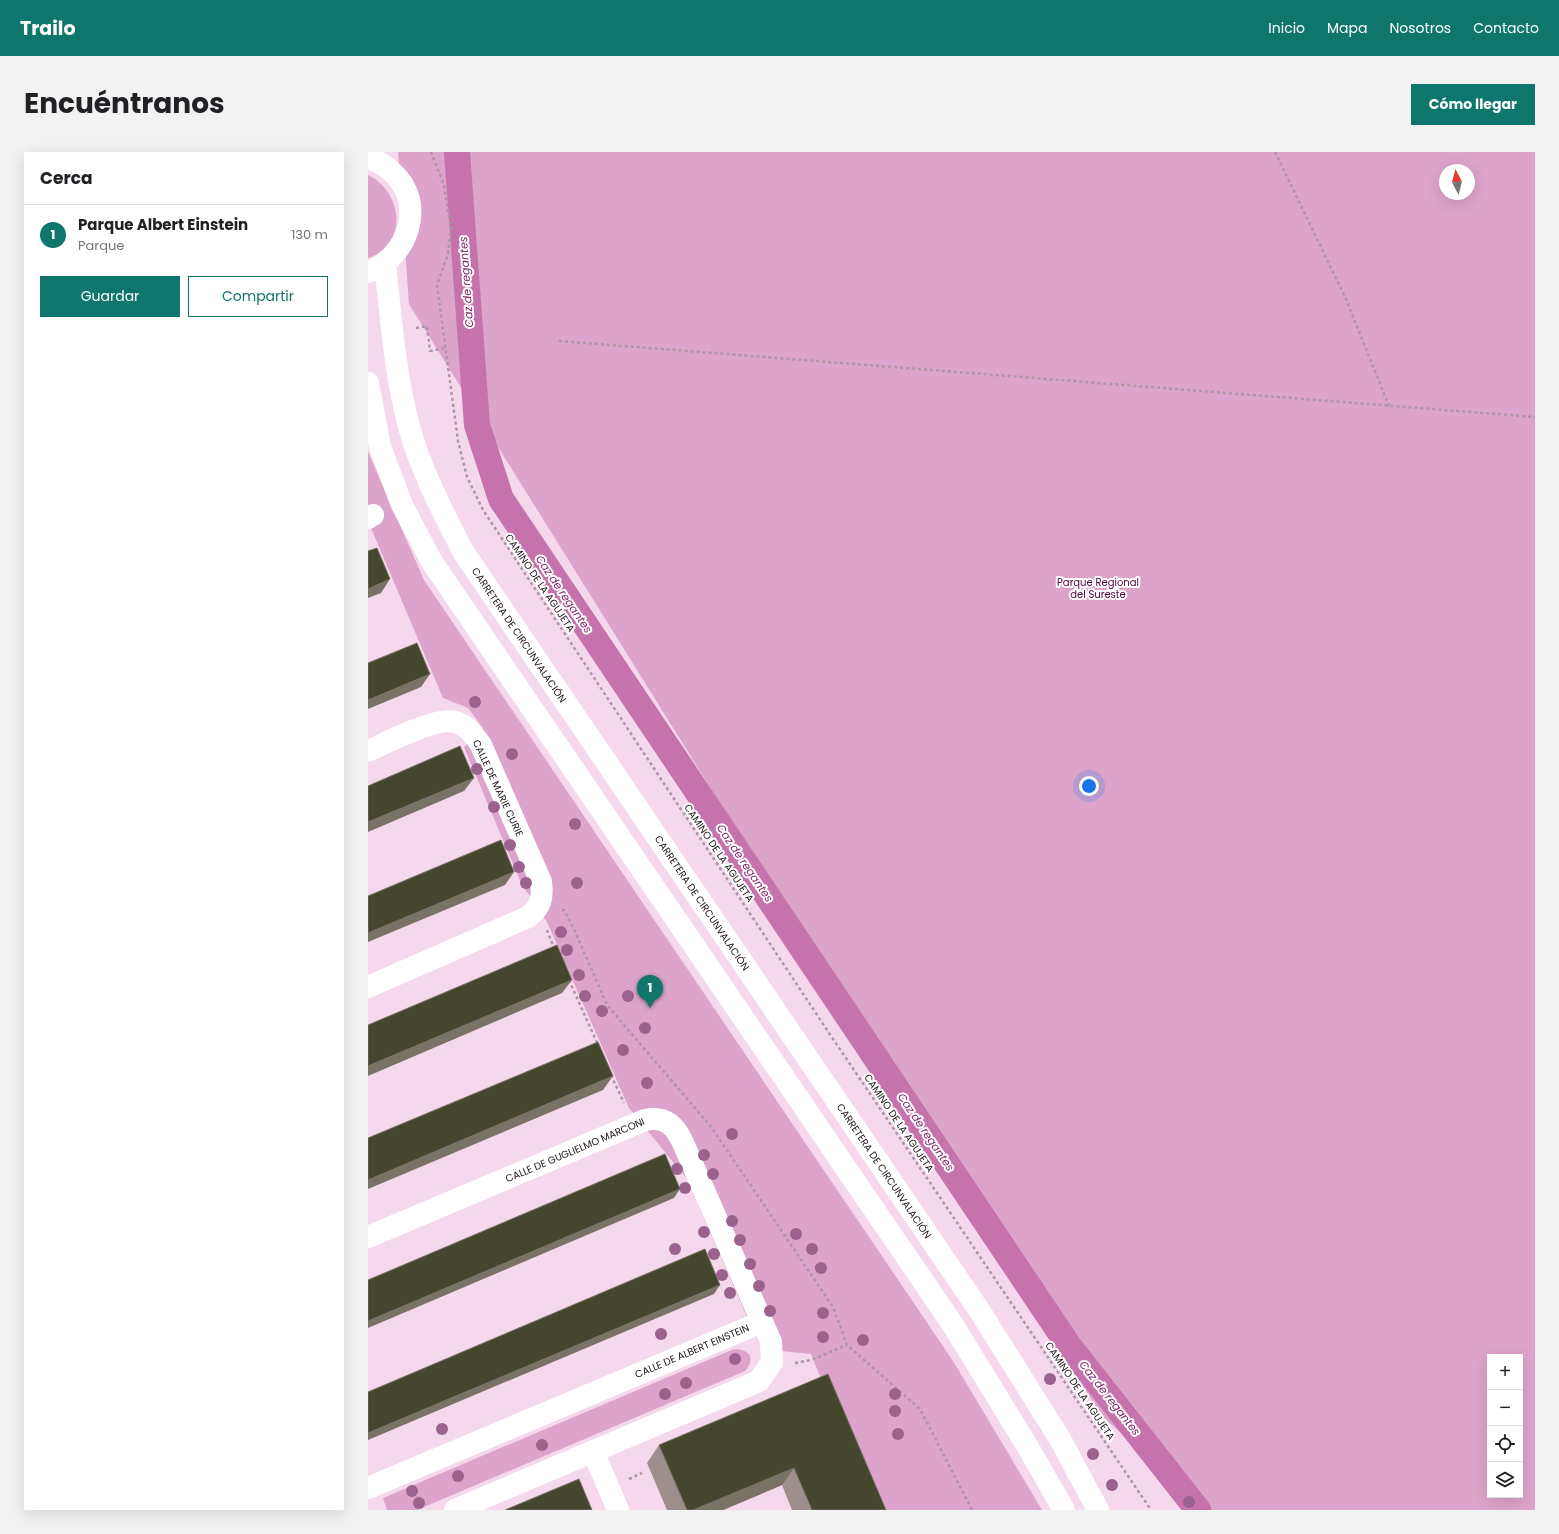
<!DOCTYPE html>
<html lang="es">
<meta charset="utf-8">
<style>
body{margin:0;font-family:Poppins,sans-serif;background:#f2f2f2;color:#202124}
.controls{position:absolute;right:12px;bottom:12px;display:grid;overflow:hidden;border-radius:0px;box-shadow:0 4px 16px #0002}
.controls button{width:36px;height:36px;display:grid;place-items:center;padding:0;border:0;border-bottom:1px solid #e0e0e0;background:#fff;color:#202124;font:20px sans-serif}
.compass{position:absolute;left:1071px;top:12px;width:36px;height:36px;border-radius:50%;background:#fff;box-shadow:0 4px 16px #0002;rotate:353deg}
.you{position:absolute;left:721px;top:634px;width:14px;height:14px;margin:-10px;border:3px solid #fff;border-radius:50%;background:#1a73e8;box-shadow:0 0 0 6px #1a73e833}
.badge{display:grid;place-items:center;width:26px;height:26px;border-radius:50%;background:#0f766e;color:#fff;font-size:13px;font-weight:700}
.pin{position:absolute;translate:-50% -33px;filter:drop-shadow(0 1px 2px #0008)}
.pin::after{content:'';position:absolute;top:21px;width:14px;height:12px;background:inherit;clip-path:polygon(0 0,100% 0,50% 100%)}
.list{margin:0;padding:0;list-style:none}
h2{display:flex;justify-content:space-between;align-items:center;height:52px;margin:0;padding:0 16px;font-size:17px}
h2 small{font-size:13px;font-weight:400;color:#757577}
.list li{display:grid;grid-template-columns:26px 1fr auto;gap:12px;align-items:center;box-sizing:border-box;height:60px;padding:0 16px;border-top:1px solid #e0e0e0}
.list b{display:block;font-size:15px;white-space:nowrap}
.list p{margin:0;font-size:13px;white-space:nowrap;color:#757577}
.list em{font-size:13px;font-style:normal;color:#757577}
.actions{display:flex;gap:8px;padding:12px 16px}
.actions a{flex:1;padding:9px 0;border:1px solid #0f766e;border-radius:0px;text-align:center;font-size:14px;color:#0f766e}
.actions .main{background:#0f766e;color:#fff}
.icon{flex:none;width:22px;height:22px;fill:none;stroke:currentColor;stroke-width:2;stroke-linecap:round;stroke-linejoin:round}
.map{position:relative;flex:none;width:1167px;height:1358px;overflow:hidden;border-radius:0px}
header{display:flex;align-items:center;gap:24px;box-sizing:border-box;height:56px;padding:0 20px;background:#0f766e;color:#fff}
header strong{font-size:19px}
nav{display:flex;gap:22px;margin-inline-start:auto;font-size:14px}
.intro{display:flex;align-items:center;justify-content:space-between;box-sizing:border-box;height:96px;padding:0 24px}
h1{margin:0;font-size:28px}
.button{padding:10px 18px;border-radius:0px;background:#0f766e;color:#fff;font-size:14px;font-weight:700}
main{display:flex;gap:24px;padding:0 24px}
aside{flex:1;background:#fff;border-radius:0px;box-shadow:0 4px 16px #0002}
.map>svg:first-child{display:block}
.green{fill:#dca4ca;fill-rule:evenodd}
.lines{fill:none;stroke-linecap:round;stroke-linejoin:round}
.canal{stroke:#c572ad;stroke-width:26}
.path{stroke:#ac95a4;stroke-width:2.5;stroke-dasharray:3 3;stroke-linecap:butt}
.minor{stroke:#fff;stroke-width:22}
.major{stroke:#fff;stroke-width:22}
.tree{fill:#9a628d}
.wall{fill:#9c8f8c}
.shaded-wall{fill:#797266}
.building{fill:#44462d;stroke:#797266}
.labels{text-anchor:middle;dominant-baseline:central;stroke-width:4;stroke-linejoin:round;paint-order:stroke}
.park-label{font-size:10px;fill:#4f0140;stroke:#fff}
.street-label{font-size:10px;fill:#1b1118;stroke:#fff}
.water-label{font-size:11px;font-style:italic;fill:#84226e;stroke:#fff}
</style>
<header>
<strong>Trailo</strong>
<nav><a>Inicio</a><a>Mapa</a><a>Nosotros</a><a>Contacto</a></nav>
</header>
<div class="intro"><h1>Encuéntranos</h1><a class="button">Cómo llegar</a></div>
<main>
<aside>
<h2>Cerca<small></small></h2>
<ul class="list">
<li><span class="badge">1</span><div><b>Parque Albert Einstein</b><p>Parque</p></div><em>130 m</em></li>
</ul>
<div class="actions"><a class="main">Guardar</a><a>Compartir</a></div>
</aside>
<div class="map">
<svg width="1167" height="1358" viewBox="0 0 1167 1358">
<rect width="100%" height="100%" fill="#f5d8eb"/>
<path class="green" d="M30 0H1167V1358H838L733 1263 41 152ZM1077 18H1101V42H1077ZM1122 1205H1152V1343H1122Z
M0 23C36 41 40 93 0 106Z
M0 300 56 428 585 1209 674 1358H506L443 1202 394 1197 380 1167 319 1027 261 956 179 770 153 731 96 595 115 576 100 556 75 546 0 369Z
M366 1197C382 1197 388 1207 377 1219L49 1358H19L15 1346Z"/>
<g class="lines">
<path class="canal" d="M89 0 109 273 133 347 701 1194 830 1358"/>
<path class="path" d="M63 0 76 33 83 76 80 102 69 133 90 289 99 325 115 358 461 881 783 1358
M907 0 978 147 1021 254
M48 176 59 174 62 199 77 196
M191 189 1167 265
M194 758H196L205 775 239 853 344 976 465 1155 479 1193 552 1257 604 1358
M179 778 186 796
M201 828 230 893
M243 923 256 951
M427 1211 443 1208 479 1193
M261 1327 274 1321"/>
<path class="minor" d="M0 366 5 363
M0 599C20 590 69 564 88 570 100 574 106 583 113 593L173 730C175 746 173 755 160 765L0 835
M0 1085 277 968C297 964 307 973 315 991L403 1190 404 1210 391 1229 87 1358
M225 1299 250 1358
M0 1336 394 1170"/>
<path class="major" d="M0 6C9 9 17 13 24 20 59 50 40 106 0 120
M17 112C23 166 27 222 41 275 53 319 75 360 96 401L611 1158 692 1287 730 1358
M0 231 12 295 34 353 64 410 585 1173 661 1297 696 1358"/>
</g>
<g class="tree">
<circle cx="107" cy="550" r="6"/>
<circle cx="144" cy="602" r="6"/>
<circle cx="109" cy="617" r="6"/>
<circle cx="126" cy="655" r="6"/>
<circle cx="207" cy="672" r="6"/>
<circle cx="142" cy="693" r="6"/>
<circle cx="151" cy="715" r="6"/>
<circle cx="158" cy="731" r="6"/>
<circle cx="209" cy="731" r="6"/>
<circle cx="193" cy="780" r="6"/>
<circle cx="199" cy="798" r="6"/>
<circle cx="211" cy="823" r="6"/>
<circle cx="217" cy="844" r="6"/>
<circle cx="260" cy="844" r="6"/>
<circle cx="234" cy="859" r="6"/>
<circle cx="277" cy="876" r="6"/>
<circle cx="255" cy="898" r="6"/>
<circle cx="279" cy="931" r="6"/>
<circle cx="364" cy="982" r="6"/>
<circle cx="336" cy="1003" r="6"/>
<circle cx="309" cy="1017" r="6"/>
<circle cx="345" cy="1022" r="6"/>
<circle cx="317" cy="1036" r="6"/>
<circle cx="364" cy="1069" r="6"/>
<circle cx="336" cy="1080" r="6"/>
<circle cx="428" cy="1082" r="6"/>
<circle cx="372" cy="1088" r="6"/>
<circle cx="307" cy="1097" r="6"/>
<circle cx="444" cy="1097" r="6"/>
<circle cx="346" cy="1102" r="6"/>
<circle cx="382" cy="1112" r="6"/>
<circle cx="453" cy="1116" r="6"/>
<circle cx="354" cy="1123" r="6"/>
<circle cx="391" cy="1134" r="6"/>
<circle cx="362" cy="1141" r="6"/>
<circle cx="402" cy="1159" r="6"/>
<circle cx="455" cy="1161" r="6"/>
<circle cx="293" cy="1182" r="6"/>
<circle cx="455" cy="1185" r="6"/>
<circle cx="495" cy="1188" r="6"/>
<circle cx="367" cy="1207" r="6"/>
<circle cx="682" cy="1227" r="6"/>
<circle cx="318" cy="1231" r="6"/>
<circle cx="297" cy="1242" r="6"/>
<circle cx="527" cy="1242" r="6"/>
<circle cx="527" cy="1259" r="6"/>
<circle cx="74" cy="1277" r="6"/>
<circle cx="530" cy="1282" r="6"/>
<circle cx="174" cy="1293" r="6"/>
<circle cx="725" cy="1302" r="6"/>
<circle cx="90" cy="1324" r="6"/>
<circle cx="744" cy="1333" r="6"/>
<circle cx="44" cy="1339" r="6"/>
<circle cx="821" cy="1350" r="6"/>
<circle cx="51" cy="1351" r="6"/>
</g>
<path class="wall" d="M460 1222 518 1358H424L414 1333 355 1358H299L279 1311 291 1293Z"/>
<path class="shaded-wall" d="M22 427 13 441 0 446V437Z
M62 522 53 535 0 557V548Z
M106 626 96 639 0 680V670Z
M146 720 137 733 0 790V781Z
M204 828 194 841 0 924V914Z
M245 924 235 938 0 1037V1028Z
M312 1037 306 1046 0 1176V1169Z
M352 1133 346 1142 0 1288V1281Z
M426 1316 414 1333 355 1358H325Z"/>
<path class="building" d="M9 396 22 427 0 437V399Z
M49 491 62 522 0 548V511Z
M92 594 106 626 0 670V634Z
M133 688 146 720 0 781V744Z
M189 793 204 828 0 914V873Z
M230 890 245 924 0 1028V986Z
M297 1002 312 1037 0 1169V1128Z
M337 1097 352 1133 0 1281V1240Z
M460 1222 518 1358H444L426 1316 325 1358H319L291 1293Z
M211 1327 224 1358H137Z"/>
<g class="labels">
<g class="park-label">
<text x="730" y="430">Parque Regional<tspan x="730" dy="12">del Sureste</tspan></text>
</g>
<g class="street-label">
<text transform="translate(172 431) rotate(56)">CAMINO DE LA AGUJETA</text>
<text transform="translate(151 483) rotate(56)">CARRETERA DE CIRCUNVALACIÓN</text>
<text transform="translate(130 636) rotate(65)">CALLE DE MARIE CURIE</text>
<text transform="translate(351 701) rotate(56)">CAMINO DE LA AGUJETA</text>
<text transform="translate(334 751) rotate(56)">CARRETERA DE CIRCUNVALACIÓN</text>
<text transform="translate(531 971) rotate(56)">CAMINO DE LA AGUJETA</text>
<text transform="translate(207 998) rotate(-23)">CALLE DE GUGLIELMO MARCONI</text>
<text transform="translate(516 1019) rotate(56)">CARRETERA DE CIRCUNVALACIÓN</text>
<text transform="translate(324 1199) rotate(-23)">CALLE DE ALBERT EINSTEIN</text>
<text transform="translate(712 1239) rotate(56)">CAMINO DE LA AGUJETA</text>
</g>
<g class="water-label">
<text transform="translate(98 130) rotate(-94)">Caz de regantes</text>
<text transform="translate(196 442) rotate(56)">Caz de regantes</text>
<text transform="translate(377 711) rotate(56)">Caz de regantes</text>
<text transform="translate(558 980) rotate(56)">Caz de regantes</text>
<text transform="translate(742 1246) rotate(52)">Caz de regantes</text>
</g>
</g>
</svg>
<div class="controls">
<button>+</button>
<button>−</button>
<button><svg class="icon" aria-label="locate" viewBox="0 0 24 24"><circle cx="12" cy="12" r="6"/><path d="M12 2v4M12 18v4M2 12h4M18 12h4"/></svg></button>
<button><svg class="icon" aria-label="layers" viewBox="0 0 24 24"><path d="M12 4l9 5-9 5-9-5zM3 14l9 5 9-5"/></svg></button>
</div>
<svg class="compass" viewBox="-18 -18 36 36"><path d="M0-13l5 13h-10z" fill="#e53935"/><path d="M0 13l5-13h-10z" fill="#757577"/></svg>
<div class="you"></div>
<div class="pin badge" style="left:282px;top:856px">1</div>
</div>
</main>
